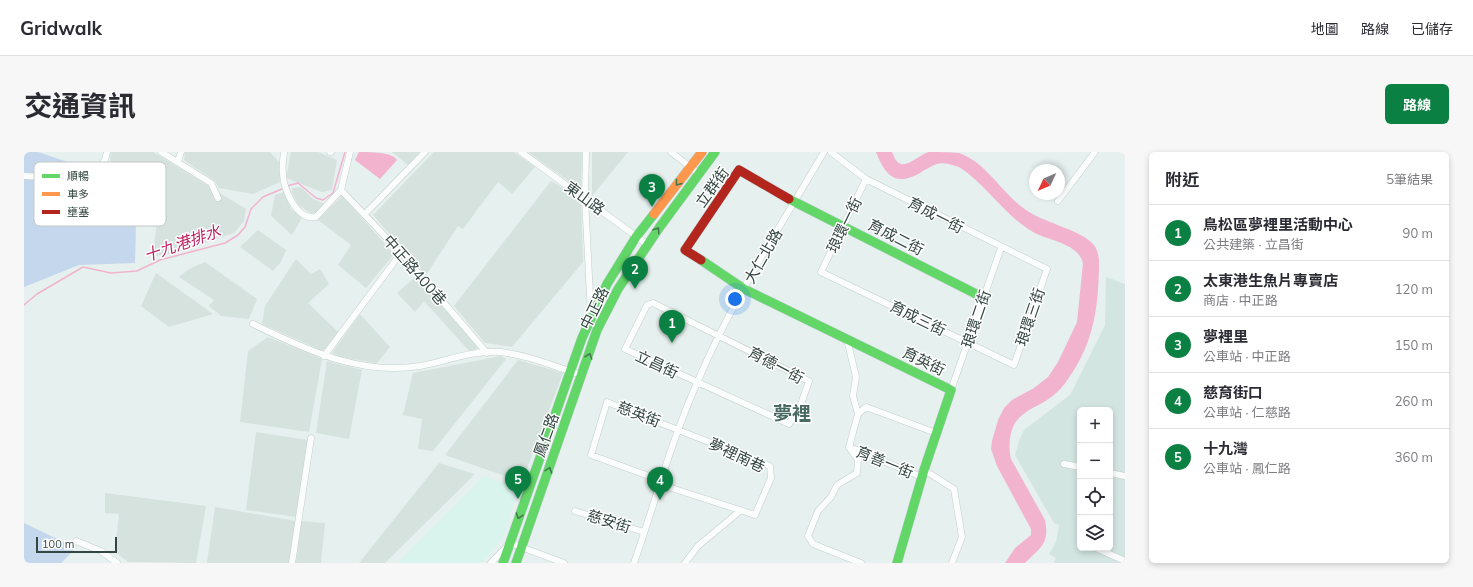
<!DOCTYPE html>
<html lang="zh-TW">
<meta charset="utf-8">
<style>
body{margin:0;font-family:Mulish,"Noto Sans TC",sans-serif;background:#f7f7f7;color:#2b2b33}
.controls{position:absolute;right:12px;bottom:12px;display:grid;overflow:hidden;border-radius:6px;box-shadow:0 2px 6px #0003}
.controls button{width:36px;height:36px;display:grid;place-items:center;padding:0;border:0;border-bottom:1px solid #e1e1e2;background:#fff;color:#2b2b33;font:20px sans-serif}
.compass{position:absolute;left:1005px;top:12px;width:36px;height:36px;border-radius:50%;background:#fff;box-shadow:0 2px 6px #0003;rotate:226deg}
.scale{position:absolute;left:12px;bottom:10px;width:81px;box-sizing:border-box;padding-left:4px;border:2px solid #334641;border-top:0;font-size:11px;line-height:14px;white-space:nowrap;color:#334641;-webkit-text-stroke:3px #fff;paint-order:stroke}
.you{position:absolute;left:711px;top:147px;width:14px;height:14px;margin:-10px;border:3px solid #fff;border-radius:50%;background:#1a73e8;box-shadow:0 0 0 6px #1a73e833}
.badge{display:grid;place-items:center;width:26px;height:26px;border-radius:50%;background:#0b8043;color:#fff;font-size:13px;font-weight:700}
.pin{position:absolute;translate:-50% -33px;filter:drop-shadow(0 1px 2px #0008)}
.pin::after{content:'';position:absolute;top:21px;width:14px;height:12px;background:inherit;clip-path:polygon(0 0,100% 0,50% 100%)}
.list{margin:0;padding:0;list-style:none}
h2{display:flex;justify-content:space-between;align-items:center;height:52px;margin:0;padding:0 16px;font-size:17px}
h2 small{font-size:13px;font-weight:400;color:#7c7c81}
.list li{display:grid;grid-template-columns:26px 1fr auto;gap:12px;align-items:center;box-sizing:border-box;height:56px;padding:0 16px;border-top:1px solid #e1e1e2}
.list b{display:block;font-size:15px;white-space:nowrap}
.list p{margin:0;font-size:13px;white-space:nowrap;color:#7c7c81}
.list em{font-size:13px;font-style:normal;color:#7c7c81}
.icon{flex:none;width:22px;height:22px;fill:none;stroke:currentColor;stroke-width:2;stroke-linecap:round;stroke-linejoin:round}
.map{position:relative;flex:none;width:1101px;height:411px;overflow:hidden;border-radius:6px}
header{display:flex;align-items:center;gap:24px;box-sizing:border-box;height:56px;padding:0 20px;background:#fff;border-bottom:1px solid #e1e1e2}
header strong{font-size:19px}
nav{display:flex;gap:22px;margin-inline-start:auto;font-size:14px}
.intro{display:flex;align-items:center;justify-content:space-between;box-sizing:border-box;height:96px;padding:0 24px}
h1{margin:0;font-size:28px}
.button{padding:10px 18px;border-radius:6px;background:#0b8043;color:#fff;font-size:14px;font-weight:700}
main{display:flex;gap:24px;padding:0 24px}
aside{flex:1;background:#fff;border-radius:6px;box-shadow:0 2px 6px #0003}
.map>svg:first-child{display:block}
.residential{fill:#d3e5e1;fill-rule:evenodd}
.commercial{fill:#d8f4ed}
.industrial{fill:#d6e2de}
.green{fill:#c4d7ed}
.water{fill:#f2b3cf}
.lines{fill:none;stroke-linecap:round;stroke-linejoin:round}
.stream{stroke:#f2b3cf;stroke-width:1.5}
.street-casing{stroke:#c4cecc;stroke-width:7}
.fast-casing{stroke:#bdcfcd;stroke-width:10}
.slow-casing{stroke:#bdcfcd;stroke-width:10}
.jam-casing{stroke:#bdcfcd;stroke-width:10}
.street{stroke:#fbfdfc;stroke-width:6}
.fast{stroke:#63d668;stroke-width:9}
.slow{stroke:#ff974d;stroke-width:9}
.jam{stroke:#b3261e;stroke-width:9}
.oneway{stroke:#44784f}
.labels{text-anchor:middle;dominant-baseline:central;stroke-width:3;stroke-linejoin:round;paint-order:stroke}
.street-label{font-size:15px;fill:#334641;stroke:#fff}
.water-label{font-size:16px;font-style:italic;fill:#bb2363;stroke:#fff}
.district-label{font-size:19px;font-weight:bold;fill:#496a62;stroke:#fff}
.key{fill:#fff;stroke:#c2c8c6;stroke-width:1}
.key-label{font-size:11px;fill:#334641}
</style>
<header>
<strong>Gridwalk</strong>
<nav><a>地圖</a><a>路線</a><a>已儲存</a></nav>
</header>
<div class="intro"><h1>交通資訊</h1><a class="button">路線</a></div>
<main>
<div class="map">
<svg width="1101" height="411" viewBox="0 0 1101 411">
<rect width="100%" height="100%" fill="#e6f0ee"/>
<path class="residential" d="M1082 125 1101 132V411H1030L1032 406 1025 402 1032 390 1035 373 1030 371 991 303 995 289 1000 278 1046 243 1081 173ZM1056 258H1086V396H1056Z"/>
<path class="commercial" d="M460 324 494 336 480 383 459 410 456 411H373Z"/>
<path class="industrial" d="M87 0H129L222 57 220 69 210 81 148 102 129 104 135 52 121 24 106 16 86 9Z
M161 0H246L255 10 256 30 229 42 195 36 191 29 160 8Z
M267 0H294L313 8 308 38 298 40 262 26Z
M368 0H396L384 13Z
M410 0H490L511 15 488 42 474 30 439 77 434 74 402 123 349 63Z
M504 0H558L557 39V38Z
M568 0H604L568 44Z
M527 29 557 47 559 110 488 195 461 191 430 154Z
M277 35 289 47 301 52 292 61H286L274 52 268 41V36Z
M260 40 267 57 278 66 268 83 247 64 251 43Z
M318 44 370 102 342 136 314 113 327 93 294 68Z
M234 78 262 98 257 110 249 119 216 95Z
M272 107 287 122 296 117 305 132 284 151 315 181 299 199 238 172 241 154Z
M181 110 233 147 225 167 197 164 185 154 190 148 155 125 165 117Z
M132 121 189 162 145 175 117 154Z
M391 125 456 196 446 200 400 149 391 160 373 141Z
M336 162 366 195 353 211 316 205 308 201Z
M244 185 298 207 285 280 216 270 224 199Z
M477 204 482 207 409 299 394 297 398 267 379 263 389 221Z
M494 208 539 221 498 330 421 303Z
M303 209 338 218 325 287 292 281Z
M232 280 284 288 272 365 222 358Z
M415 311 451 322 361 411H335Z
M81 341 182 354 172 411 104 410 91 400 95 362 81 361Z
M191 355 272 369 265 411H183Z
M277 369 301 371 297 411H272Z"/>
<path class="green" d="M0 0H14L113 33 111 111 55 113 0 135Z
M0 371 52 396 37 411H0Z"/>
<path class="water" d="M335 0C347 0 368 0 373 8L356 27 331 8Z
M852 0H868C870 4 872 11 877 12 886 14 896 2 905 0 912 0 928 0 935 1 964 11 979 44 1005 60 1022 71 1059 79 1070 93 1073 97 1074 102 1075 107 1075 151 1071 190 1044 227 1039 235 1031 243 1023 248 1014 254 1002 258 995 266 985 276 984 295 987 307L1021 368C1026 392 1016 396 1001 411H981L991 396 1007 383V377L973 314 967 297 968 289 974 268 980 256 988 248 1010 236 1024 225 1034 210 1053 170 1059 111C1054 91 1025 89 1009 80 980 63 962 32 935 15 928 13 920 10 913 12 907 14 901 18 896 21 871 35 861 23 852 0Z"/>
<g class="lines">
<path class="stream" d="M263 34 274 31 292 46 299 48 309 41 321 0
M0 153 13 142 59 115 87 121 113 119 136 108 201 91 214 83 221 75 227 57 239 45 260 36"/>
<g class="street-casing">
<path id="street" d="M137 0 187 31 194 46
M260 0C259 7 258 15 259 22 259 37 273 69 292 65L317 38 326 0
M306 0H307
M497 0 624 93
M562 0 561 46 567 164
M647 0 675 22
M807 0 842 27 1023 117 990 213 797 120 842 27
M154 9 157 0
M0 24 55 27 78 12 81 8 83 0
M317 38 377 101 463 201
M1034 49 1071 0
M341 62 401 0
M629 151 785 229 776 255 765 272 601 197 623 153Z
M229 172C280 197 336 224 396 214 422 209 450 198 476 200 504 203 531 215 558 223
M823 187 832 225 829 244 834 262
M300 204 377 101
M927 238 977 96
M825 295 834 308 833 321 813 333 807 345 794 359 784 384 789 392 837 411
M1040 312 1056 315
M900 318 930 337 938 385 928 411
M1086 321 1101 324
M898 325 825 295 834 262 842 255 912 281
M635 332 731 363 747 326 746 314 583 250 567 303 636 328
M551 359 620 380
M52 389 77 399 93 411
M1072 396 1101 409
M268 411 287 286
M467 411 486 391 540 411
M610 411C631 351 647 289 673 231 707 150 756 75 800 0
M661 411 674 394 716 359"/>
</g>
<g class="fast-casing">
<path id="fast" d="M765 47 960 146
M677 108 720 137 927 238 900 318 873 411
M479 411 558 186 583 132 612 85 630 62
M492 411 573 178 594 137 635 76 691 0"/>
</g>
<g class="slow-casing">
<path id="slow" d="M630 62 678 0"/>
</g>
<g class="jam-casing">
<path id="jam" d="M677 108 661 98 715 18 765 47"/>
</g>
<use href="#street" class="street"/>
<use href="#fast" class="fast"/>
<use href="#slow" class="slow"/>
<use href="#jam" class="jam"/>
</g>
<defs><path id="oneway-chevron" d="M-2-3.5L2.5 0L-2 3.5" fill="none" stroke-width="1.6" stroke-linecap="round" stroke-linejoin="round"/></defs>
<g class="oneway">
<use href="#oneway-chevron" transform="translate(654 31) rotate(128)"/>
<use href="#oneway-chevron" transform="translate(633 78) rotate(-56)"/>
<use href="#oneway-chevron" transform="translate(565 204) rotate(-71)"/>
<use href="#oneway-chevron" transform="translate(525 318) rotate(-70)"/>
<use href="#oneway-chevron" transform="translate(495 364) rotate(109)"/>
</g>
<g class="labels">
<g class="street-label">
<text transform="translate(688 35) rotate(-54)">立群街</text>
<text transform="translate(561 46) rotate(36)">東山路</text>
<text transform="translate(912 63) rotate(27)">育成一街</text>
<text transform="translate(820 73) rotate(-64)">琅環一街</text>
<text transform="translate(872 85) rotate(27)">育成二街</text>
<text transform="translate(739 104) rotate(-60)">大仁北路</text>
<text transform="translate(391 118) rotate(49)">中正路400巷</text>
<text transform="translate(570 156) rotate(-64)">中正路</text>
<text transform="translate(1006 165) rotate(-71)">琅環三街</text>
<text transform="translate(894 166) rotate(26)">育成三街</text>
<text transform="translate(952 167) rotate(-71)">琅環二街</text>
<text transform="translate(900 209) rotate(26)">育英街</text>
<text transform="translate(633 212) rotate(25)">立昌街</text>
<text transform="translate(752 213) rotate(28)">育德一街</text>
<text transform="translate(615 262) rotate(21)">慈英街</text>
<text transform="translate(522 283) rotate(-70)">鳳仁路</text>
<text transform="translate(713 303) rotate(25)">夢裡南巷</text>
<text transform="translate(861 310) rotate(22)">育善一街</text>
<text transform="translate(585 369) rotate(17)">慈安街</text>
</g>
<g class="water-label">
<text transform="translate(158 91) rotate(-19)">十九港排水</text>
</g>
<g class="district-label">
<text x="768" y="261">夢裡</text>
</g>
</g>
<rect x="10" y="10" width="132" height="64" rx="6" class="key"/>
<rect x="18" y="22" width="18" height="4" fill="#63d668"/>
<rect x="18" y="40" width="18" height="4" fill="#ff974d"/>
<rect x="18" y="58" width="18" height="4" fill="#b3261e"/>
<g class="key-label">
<text x="43" y="28">順暢</text>
<text x="43" y="46">車多</text>
<text x="43" y="64">壅塞</text>
</g>
</svg>
<div class="controls">
<button>+</button>
<button>−</button>
<button><svg class="icon" aria-label="locate" viewBox="0 0 24 24"><circle cx="12" cy="12" r="6"/><path d="M12 2v4M12 18v4M2 12h4M18 12h4"/></svg></button>
<button><svg class="icon" aria-label="layers" viewBox="0 0 24 24"><path d="M12 4l9 5-9 5-9-5zM3 14l9 5 9-5"/></svg></button>
</div>
<svg class="compass" viewBox="-18 -18 36 36"><path d="M0-13l5 13h-10z" fill="#e53935"/><path d="M0 13l5-13h-10z" fill="#7c7c81"/></svg>
<div class="scale">100 m</div>
<div class="you"></div>
<div class="pin badge" style="left:648px;top:191px">1</div>
<div class="pin badge" style="left:611px;top:137px">2</div>
<div class="pin badge" style="left:628px;top:55px">3</div>
<div class="pin badge" style="left:636px;top:348px">4</div>
<div class="pin badge" style="left:494px;top:347px">5</div>
</div>
<aside>
<h2>附近<small>5筆結果</small></h2>
<ul class="list">
<li><span class="badge">1</span><div><b>鳥松區夢裡里活動中心</b><p>公共建築 · 立昌街</p></div><em>90 m</em></li>
<li><span class="badge">2</span><div><b>太東港生魚片專賣店</b><p>商店 · 中正路</p></div><em>120 m</em></li>
<li><span class="badge">3</span><div><b>夢裡里</b><p>公車站 · 中正路</p></div><em>150 m</em></li>
<li><span class="badge">4</span><div><b>慈育街口</b><p>公車站 · 仁慈路</p></div><em>260 m</em></li>
<li><span class="badge">5</span><div><b>十九灣</b><p>公車站 · 鳳仁路</p></div><em>360 m</em></li>
</ul>
</aside>
</main>
